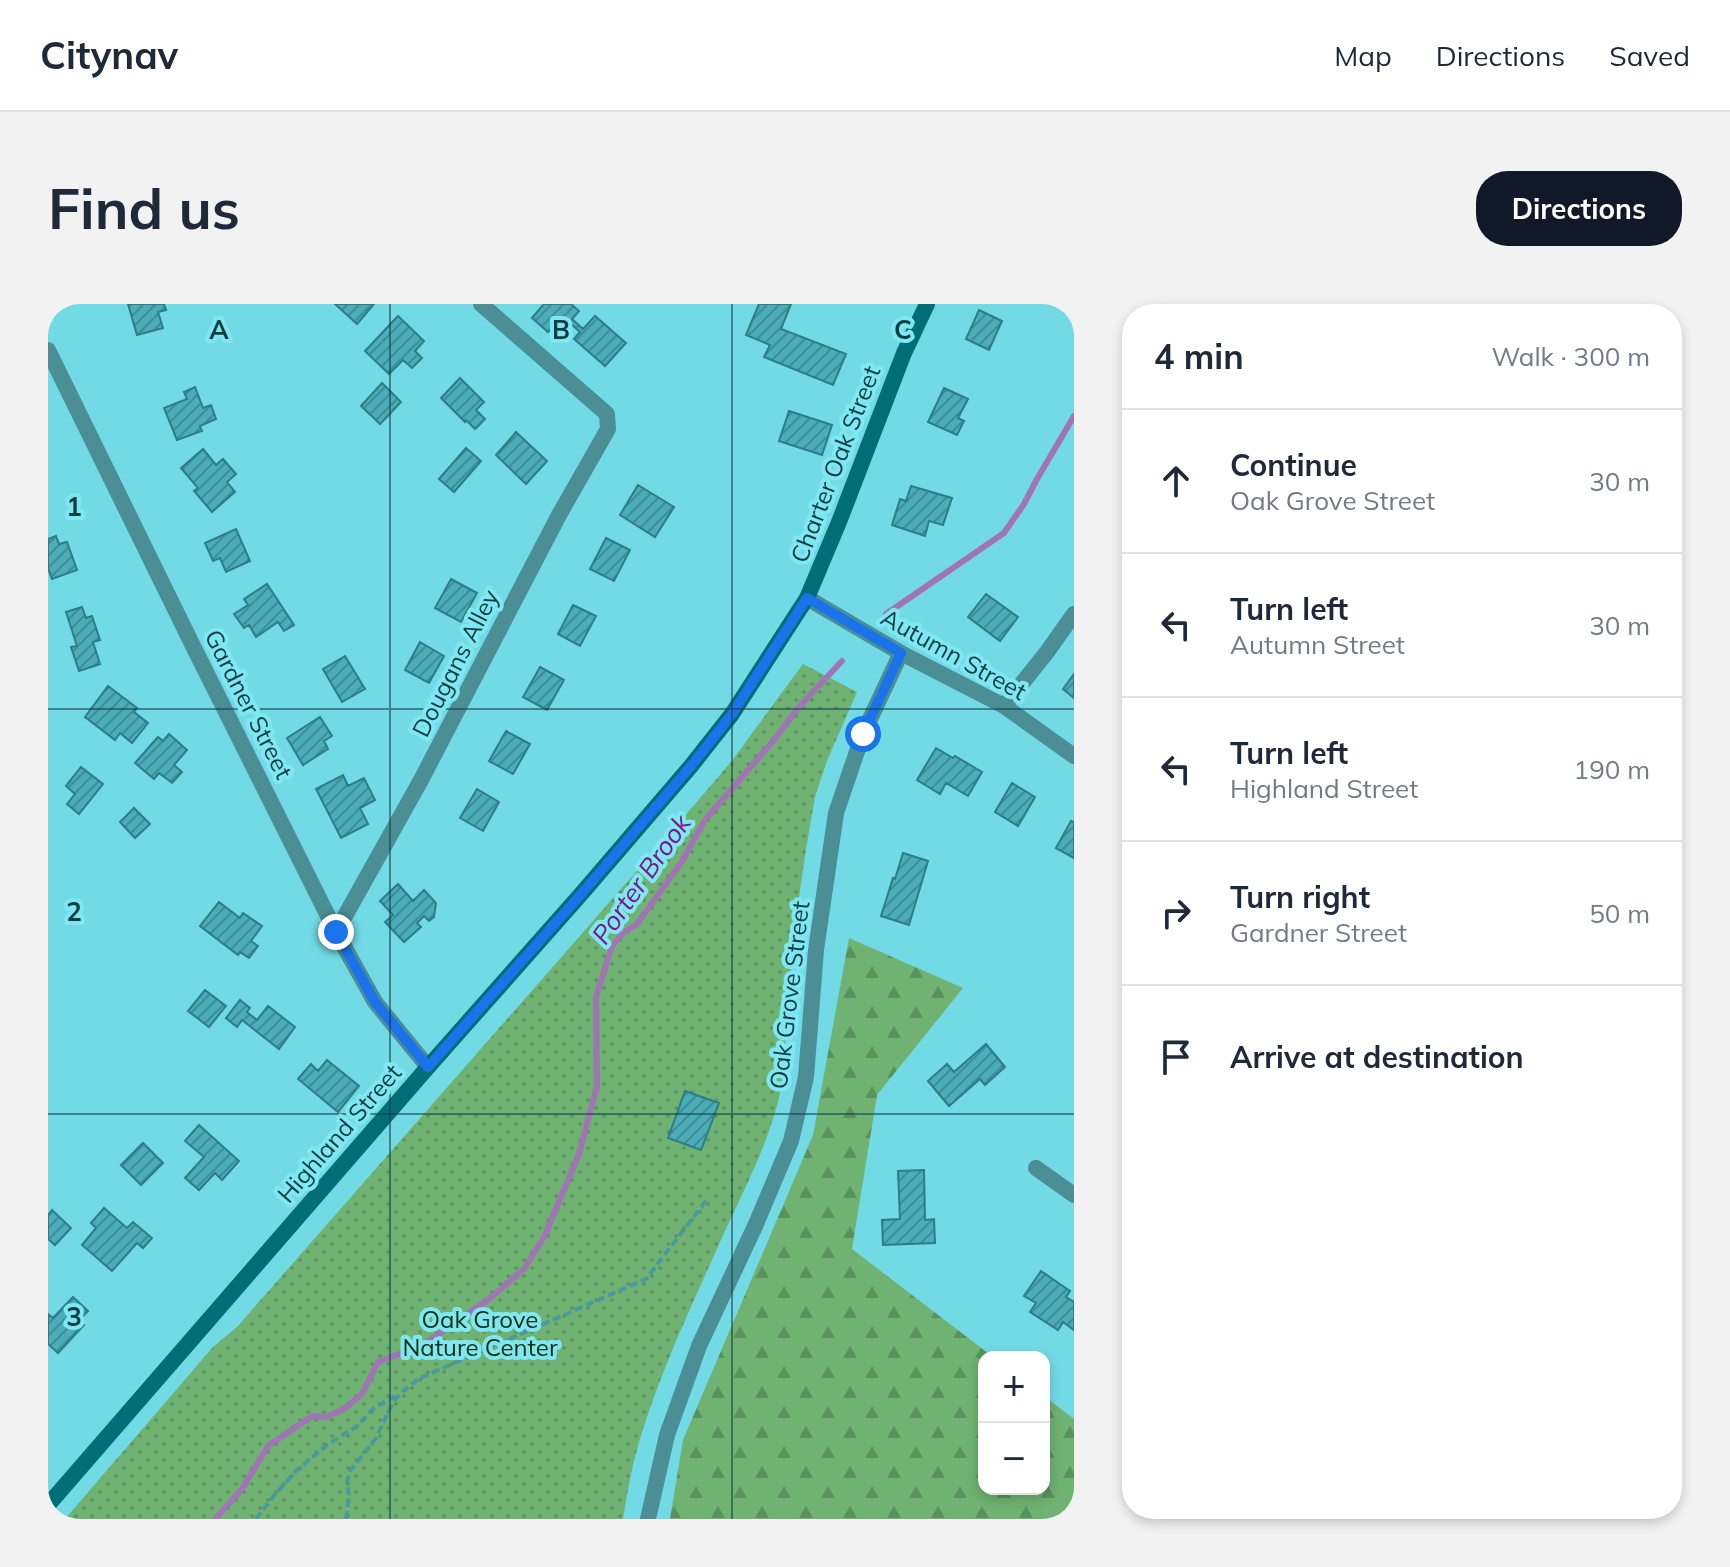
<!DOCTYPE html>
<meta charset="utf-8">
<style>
body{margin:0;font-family:Mulish,sans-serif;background:#f2f2f3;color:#1f2937}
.controls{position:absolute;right:24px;bottom:24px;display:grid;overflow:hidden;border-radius:16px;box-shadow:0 4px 12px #0003}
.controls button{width:72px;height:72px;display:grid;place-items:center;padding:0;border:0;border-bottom:2px solid #e0e1e3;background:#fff;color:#1f2937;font:40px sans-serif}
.stop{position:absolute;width:24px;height:24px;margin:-18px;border:6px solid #1a73e8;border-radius:50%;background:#fff}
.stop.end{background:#1a73e8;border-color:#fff;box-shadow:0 2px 8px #0008}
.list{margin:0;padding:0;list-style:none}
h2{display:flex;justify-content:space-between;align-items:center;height:104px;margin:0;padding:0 32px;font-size:34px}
h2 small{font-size:26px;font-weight:400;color:#747a83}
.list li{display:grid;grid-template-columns:52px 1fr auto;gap:24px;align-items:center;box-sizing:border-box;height:144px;padding:0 32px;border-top:2px solid #e0e1e3}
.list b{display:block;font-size:30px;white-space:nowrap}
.list p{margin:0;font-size:26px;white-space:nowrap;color:#747a83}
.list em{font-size:26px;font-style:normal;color:#747a83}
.icon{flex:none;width:44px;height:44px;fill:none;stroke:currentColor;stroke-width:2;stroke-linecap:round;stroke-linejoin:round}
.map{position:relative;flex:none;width:1026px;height:1215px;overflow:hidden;border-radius:32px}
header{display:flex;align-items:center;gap:48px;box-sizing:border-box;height:112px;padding:0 40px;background:#fff;border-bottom:2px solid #e0e1e3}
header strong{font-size:38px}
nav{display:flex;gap:44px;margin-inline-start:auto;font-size:28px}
.intro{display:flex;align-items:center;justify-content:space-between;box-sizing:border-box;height:192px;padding:0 48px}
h1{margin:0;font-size:56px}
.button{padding:20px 36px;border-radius:32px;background:#111827;color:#fff;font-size:28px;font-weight:700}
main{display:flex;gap:48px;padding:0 48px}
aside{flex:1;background:#fff;border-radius:32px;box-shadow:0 4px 12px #0003}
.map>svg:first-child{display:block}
.forest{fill:url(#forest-firs)}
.park{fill:url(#park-dots)}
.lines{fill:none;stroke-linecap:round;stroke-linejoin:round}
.stream{stroke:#a175b5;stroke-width:6}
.building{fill:url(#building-hatch);stroke:#2b7d86;stroke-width:2}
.path{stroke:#4999a1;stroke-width:4;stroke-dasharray:8 4;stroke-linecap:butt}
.minor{stroke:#4b8e95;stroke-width:16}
.tertiary{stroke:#4b8e95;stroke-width:16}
.secondary{stroke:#016e76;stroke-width:16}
.route{stroke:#1a73e8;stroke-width:10}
.grid{fill:none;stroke:#0f3e42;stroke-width:2;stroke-opacity:0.55}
.labels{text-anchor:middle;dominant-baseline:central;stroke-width:8;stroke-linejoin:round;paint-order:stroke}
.street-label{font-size:24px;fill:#0f3e42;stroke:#7fe7f2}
.park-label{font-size:24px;fill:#0e3310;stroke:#7fe7f2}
.water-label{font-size:26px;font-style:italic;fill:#7c1585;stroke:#7fe7f2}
.grid-label{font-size:26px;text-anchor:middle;font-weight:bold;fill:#0f3e42;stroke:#7fe7f2;stroke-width:8;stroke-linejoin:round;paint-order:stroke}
</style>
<header>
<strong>Citynav</strong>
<nav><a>Map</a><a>Directions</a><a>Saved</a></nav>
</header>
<div class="intro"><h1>Find us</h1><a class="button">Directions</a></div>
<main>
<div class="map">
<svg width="1026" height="1215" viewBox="0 0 1026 1215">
<defs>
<pattern id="forest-firs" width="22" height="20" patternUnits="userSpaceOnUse" patternTransform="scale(2)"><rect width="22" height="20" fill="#70b271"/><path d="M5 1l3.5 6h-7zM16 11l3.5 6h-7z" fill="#5a925e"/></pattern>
<pattern id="park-dots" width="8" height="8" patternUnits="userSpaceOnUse" patternTransform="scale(2)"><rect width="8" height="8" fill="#70b271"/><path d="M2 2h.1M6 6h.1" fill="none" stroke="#5a925e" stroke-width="1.8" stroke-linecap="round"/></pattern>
<pattern id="building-hatch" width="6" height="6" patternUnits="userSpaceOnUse" patternTransform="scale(2)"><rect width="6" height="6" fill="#4badb7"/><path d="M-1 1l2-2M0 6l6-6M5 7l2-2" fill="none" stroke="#3d8e96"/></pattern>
</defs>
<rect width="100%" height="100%" fill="#72dae5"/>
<path class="forest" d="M801 634 915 684 829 791 804 945 945 1053H936V1185H996V1092L1026 1115V1215H622L635 1136 765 831Z"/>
<path class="park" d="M755 360 809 388 779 457 767 493 758 545 746 628 734 779C724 835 695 887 672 938 640 1010 604 1085 585 1161 581 1179 578 1197 575 1215H17L165 1043 189 1023 623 528 683 458Z"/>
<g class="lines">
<path class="stream" d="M838 310 956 229 976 200 989 175 1026 112
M167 1215 194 1185 220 1142 264 1112 278 1113 296 1105 314 1090 330 1058 375 1041 441 995 476 965 497 931 531 850 549 782 548 693 564 642 576 628 589 620 610 591 633 559 657 516 725 437 751 403 794 357"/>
</g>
<path class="building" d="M80 0H116L118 6 110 8 115 24 89 31Z
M287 0H326L309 20Z
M496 0H523L531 7 524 15 535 25 547 12 578 39 557 62 526 35 532 28 521 18 519 21 512 15 500 28 484 14Z
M711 0H743L733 25 798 50 785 81 716 53 722 41 698 31Z
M931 6 954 17 941 46 918 35Z
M350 12 376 37 367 47 374 54 364 64 355 56 341 70 317 47Z
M412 74 436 98 428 106 437 115 427 125 418 116 417 118 393 94Z
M334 79 353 98 332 120 313 102Z
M147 83 155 104 163 101 168 115 152 122 154 127 129 136 116 104 139 95 136 88Z
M896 84 920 95 910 114 916 117 909 131 880 118Z
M741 107 784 121 774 151 731 137Z
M468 128 499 157 478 180 448 151Z
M418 144 433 157 406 188 391 175Z
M155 145 168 161 175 155 188 170 179 178 187 188 164 208 146 187 150 184 133 164Z
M590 181 626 203 607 233 572 211Z
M863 182 904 194 895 221 881 217 877 232 844 221 852 195 858 197Z
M188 225 202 257 178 268 172 254 165 257 157 239Z
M8 232 11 240 19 238 29 266 4 275 0 264V235Z
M558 234 582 246 566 277 542 265Z
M403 275 429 289 413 318 387 304Z
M219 280 246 321 236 327 230 318 208 333 201 321 196 324 186 310 200 301 196 295Z
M938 290 970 313 952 337 920 313Z
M525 301 548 312 532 342 510 330Z
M34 303 38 314 44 312 52 336 45 338 52 360 31 367 23 343 29 342 18 308Z
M372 338 396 352 381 379 357 366Z
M297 352 317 385 294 398 275 365Z
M492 363 516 376 499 406 475 393Z
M1026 370V394L1015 385Z
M60 382 89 404 86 408 100 419 84 439 72 429 67 436 37 413Z
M272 413 284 432 276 437 280 445 255 461 239 434Z
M458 427 482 440 465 470 441 457Z
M121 430 139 446 126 461 134 468 124 479 111 469 106 475 87 459 110 433 115 437Z
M888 444 905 454 907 452 934 468 920 492 898 479 892 490 869 476Z
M33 463 55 480 31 510 19 500 27 490 18 482Z
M295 471 300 482 316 474 327 496 312 504 320 520 293 534 268 485Z
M964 479 987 493 970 522 947 508Z
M429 485 451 498 435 527 412 514Z
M86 504 102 520 87 534 72 518Z
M1023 517 1026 518V554L1008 544Z
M855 549 880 557 861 621 833 612 845 574 847 575Z
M350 580 365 597 376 586 388 599 386 613 381 617 376 612 369 619 373 623 356 638 337 618 345 611 332 597Z
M171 598 192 614 195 609 214 622 203 637 210 642 201 654 192 648 190 651 152 622Z
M157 686 178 702 161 723 140 707Z
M192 696 202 704 199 708 209 716 220 702 247 723 231 745 194 716 189 723 178 714Z
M938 740 957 763 937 781 932 775 901 802 880 777 899 760 906 768Z
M279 756 311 782 290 808 250 775 263 760 270 767Z
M637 787 671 799 653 846 620 834Z
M151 821 191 857 174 876 167 869 151 886 137 874 156 853 137 837Z
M95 839 115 859 93 881 73 861Z
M876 866 877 916 886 915 887 939 835 941 834 916 852 915 850 867Z
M56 904 79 924 85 918 104 934 95 944 89 939 64 967 34 941 48 924 43 919Z
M4 906 23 924 7 941 0 935V911Z
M993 967 1022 987 1018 993 1026 998V1026L1015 1018 1010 1026 982 1008 988 999 976 992Z
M25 993 40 1007 31 1016 36 1021 10 1049 0 1040V1010L5 1014Z"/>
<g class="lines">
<path class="path" d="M208 1215 224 1194 248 1167 279 1141 308 1123 326 1104 351 1090
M298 1215 301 1193 299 1178 302 1167 328 1134 345 1098 353 1089 370 1075 598 975 658 897"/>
<path class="minor" d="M0 46 145 342 288 628 327 698 380 763
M956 402 999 348 1026 310
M288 628 373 476 511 211 560 125 559 110 433 0
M988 864 1026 891
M600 1215 619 1131 651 1042 708 920 743 837 758 773 768 646 788 509 815 430 853 349"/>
<path class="tertiary" d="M759 294 853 349 956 402 1026 452"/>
<path class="secondary" d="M0 1201 380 763 534 589 643 462 684 410 759 294 791 218 856 49 879 0"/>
</g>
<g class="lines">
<path class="route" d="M288 628 327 698 380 763 534 589 643 462 684 410 759 294 853 349 815 430"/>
</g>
<path class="grid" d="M342 0V1215M684 0V1215M0 405H1026M0 810H1026"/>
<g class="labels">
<g class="street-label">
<text transform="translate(787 160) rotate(-69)">Charter Oak Street</text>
<text transform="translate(906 350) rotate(29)">Autumn Street</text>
<text transform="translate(407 359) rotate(-63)">Dougans Alley</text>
<text transform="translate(201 400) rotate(63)">Gardner Street</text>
<text transform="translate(741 691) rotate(-83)">Oak Grove Street</text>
<text transform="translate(291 829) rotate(-49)">Highland Street</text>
</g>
<g class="park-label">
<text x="432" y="1015">Oak Grove<tspan x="432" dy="28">Nature Center</tspan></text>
</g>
<g class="water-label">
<text transform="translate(593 575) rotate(-55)">Porter Brook</text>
</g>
</g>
<g class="grid-label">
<text x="171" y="35">A</text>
<text x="513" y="35">B</text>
<text x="855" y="35">C</text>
<text x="26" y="212">1</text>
<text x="26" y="617">2</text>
<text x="26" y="1022">3</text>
</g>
</svg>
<div class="controls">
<button>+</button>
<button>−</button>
</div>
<div class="stop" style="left:815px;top:430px"></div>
<div class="stop end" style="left:288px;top:628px"></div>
</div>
<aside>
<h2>4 min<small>Walk · 300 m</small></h2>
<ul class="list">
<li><svg class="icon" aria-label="ahead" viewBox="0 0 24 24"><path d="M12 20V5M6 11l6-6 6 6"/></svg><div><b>Continue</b><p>Oak Grove Street</p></div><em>30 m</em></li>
<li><svg class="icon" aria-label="left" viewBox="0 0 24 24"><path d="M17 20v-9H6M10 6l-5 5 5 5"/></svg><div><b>Turn left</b><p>Autumn Street</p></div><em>30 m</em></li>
<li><svg class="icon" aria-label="left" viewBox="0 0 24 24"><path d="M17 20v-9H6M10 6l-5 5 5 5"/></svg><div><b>Turn left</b><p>Highland Street</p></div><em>190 m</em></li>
<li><svg class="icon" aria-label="right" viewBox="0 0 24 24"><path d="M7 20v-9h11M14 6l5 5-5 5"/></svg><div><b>Turn right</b><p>Gardner Street</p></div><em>50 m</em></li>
<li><svg class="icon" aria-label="arrive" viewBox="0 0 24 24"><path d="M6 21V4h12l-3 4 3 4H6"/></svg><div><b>Arrive at destination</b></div></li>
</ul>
</aside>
</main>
